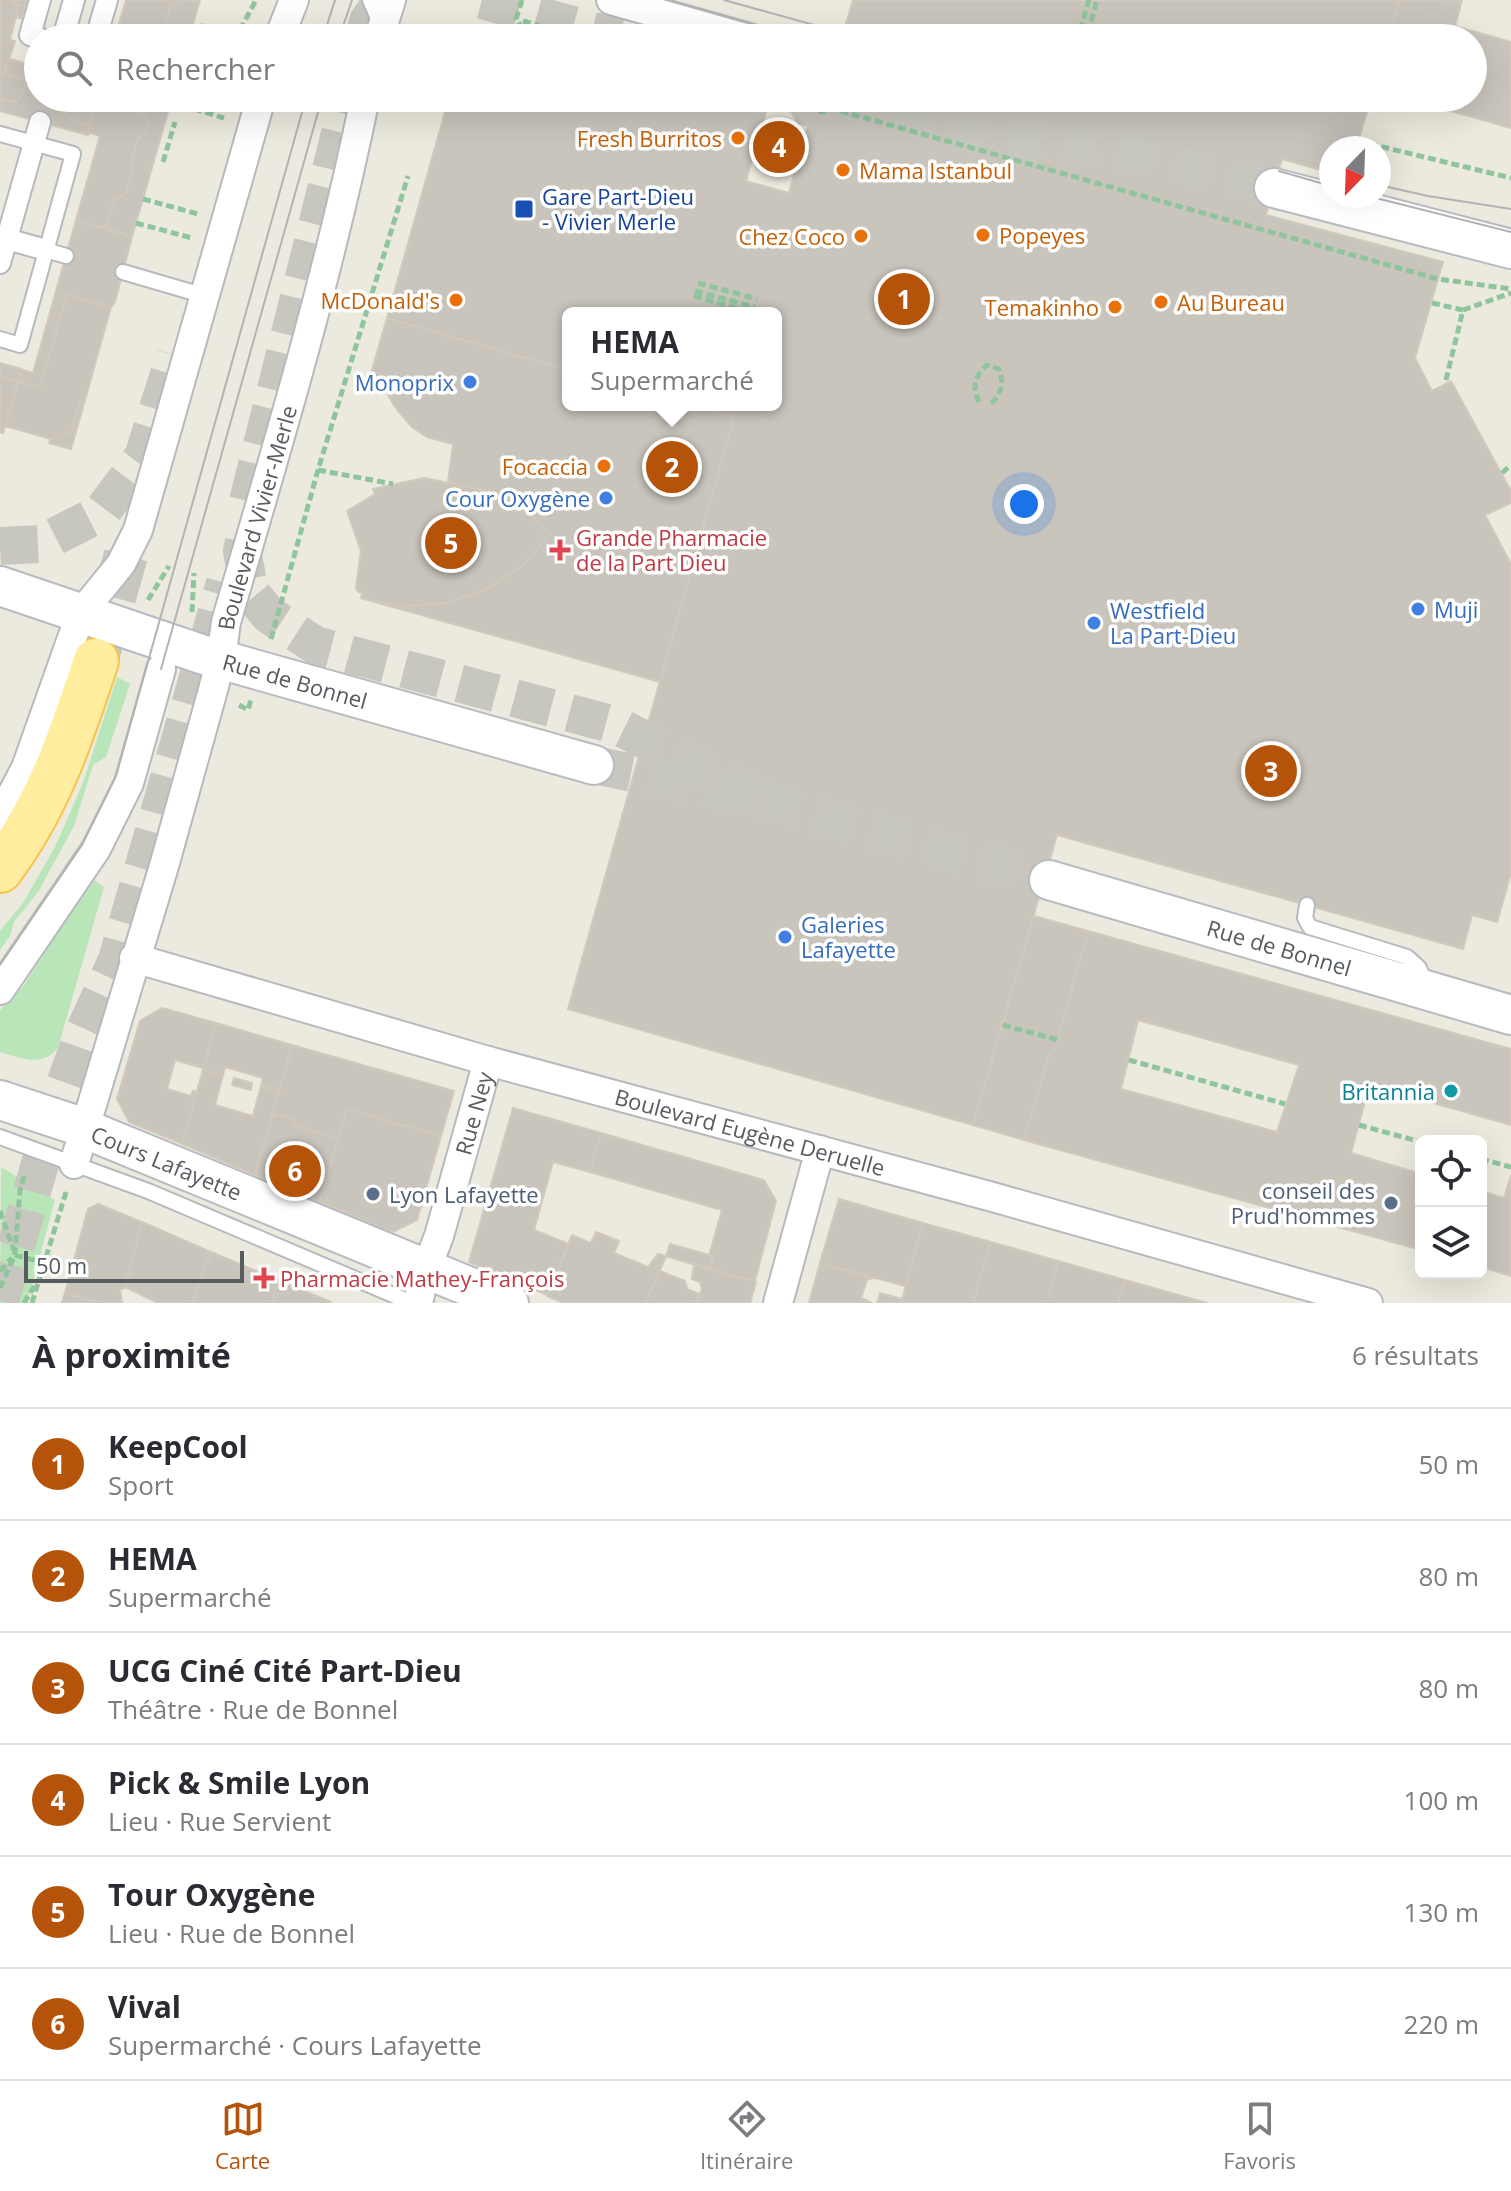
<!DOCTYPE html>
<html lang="fr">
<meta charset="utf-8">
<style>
body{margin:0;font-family:"Open Sans",sans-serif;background:#f2f2f3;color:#2b2b33}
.controls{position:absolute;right:24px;bottom:24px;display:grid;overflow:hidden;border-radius:12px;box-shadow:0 8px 32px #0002}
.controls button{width:72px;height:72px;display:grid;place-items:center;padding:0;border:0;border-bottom:2px solid #e1e1e2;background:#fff;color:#2b2b33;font:40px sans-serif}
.compass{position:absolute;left:1319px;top:136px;width:72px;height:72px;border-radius:50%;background:#fff;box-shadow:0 8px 32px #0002;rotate:203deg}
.scale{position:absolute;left:24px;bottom:20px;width:220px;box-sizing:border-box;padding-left:8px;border:4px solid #575c61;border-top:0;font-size:22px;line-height:28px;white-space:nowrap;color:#575c61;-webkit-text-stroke:6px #fff;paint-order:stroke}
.you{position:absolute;left:1024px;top:504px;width:28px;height:28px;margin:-20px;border:6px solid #fff;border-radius:50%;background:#1a73e8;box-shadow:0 0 0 12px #1a73e833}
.badge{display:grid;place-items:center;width:52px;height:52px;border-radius:50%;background:#b45309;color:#fff;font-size:26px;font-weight:700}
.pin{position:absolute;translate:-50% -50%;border:4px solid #fff;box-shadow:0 2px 8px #0006}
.popup{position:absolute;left:562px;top:307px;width:220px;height:104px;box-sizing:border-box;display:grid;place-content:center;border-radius:12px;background:#fff;filter:drop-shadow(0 2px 6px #0005);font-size:26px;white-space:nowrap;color:#7c7c81}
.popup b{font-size:30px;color:#2b2b33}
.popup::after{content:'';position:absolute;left:50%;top:100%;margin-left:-16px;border:16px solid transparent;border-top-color:#fff}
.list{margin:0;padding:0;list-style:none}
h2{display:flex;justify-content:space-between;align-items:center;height:104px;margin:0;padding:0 32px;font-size:34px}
h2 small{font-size:26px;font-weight:400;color:#7c7c81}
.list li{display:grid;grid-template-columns:52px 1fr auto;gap:24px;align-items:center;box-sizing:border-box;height:112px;padding:0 32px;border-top:2px solid #e1e1e2}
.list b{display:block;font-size:30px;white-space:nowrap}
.list p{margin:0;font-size:26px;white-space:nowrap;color:#7c7c81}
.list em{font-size:26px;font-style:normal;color:#7c7c81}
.icon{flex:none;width:44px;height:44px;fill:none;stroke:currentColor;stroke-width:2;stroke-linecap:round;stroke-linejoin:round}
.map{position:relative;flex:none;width:1511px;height:1303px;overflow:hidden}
.search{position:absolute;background:#fff;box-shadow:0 8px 32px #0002;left:24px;right:24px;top:24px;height:88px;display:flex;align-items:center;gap:20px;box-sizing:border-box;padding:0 28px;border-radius:44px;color:#7c7c81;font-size:30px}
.sheet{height:776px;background:#fff}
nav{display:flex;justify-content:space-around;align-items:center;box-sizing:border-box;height:112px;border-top:2px solid #e1e1e2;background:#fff;font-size:22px;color:#7c7c81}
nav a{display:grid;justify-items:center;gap:4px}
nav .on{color:#b45309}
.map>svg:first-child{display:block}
.green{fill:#b9e6b8}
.building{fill:#c9c5bd;stroke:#d1cabc;stroke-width:2;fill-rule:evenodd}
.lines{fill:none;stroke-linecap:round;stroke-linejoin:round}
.secondary-tunnel{stroke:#c7c6bf;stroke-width:38;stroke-dasharray:38 19;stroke-linecap:butt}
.primary-tunnel{stroke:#c7c6bf;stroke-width:44;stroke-dasharray:44 22;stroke-linecap:butt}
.service-casing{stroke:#b6babf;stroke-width:18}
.pedestrian-casing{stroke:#b6babf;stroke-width:24}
.minor-casing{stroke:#b6babf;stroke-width:32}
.secondary-casing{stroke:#b7bbc2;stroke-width:42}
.primary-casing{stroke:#fbc448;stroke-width:48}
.path{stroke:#8fc59d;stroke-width:5;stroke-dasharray:8 4;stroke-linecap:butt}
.service{stroke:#fff;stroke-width:14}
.pedestrian{stroke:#fff;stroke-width:20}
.minor{stroke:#fff;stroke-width:28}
.secondary{stroke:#fff;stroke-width:38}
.primary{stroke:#ffeda0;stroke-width:44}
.tram{stroke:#b2b3b4;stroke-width:2}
.food-dot{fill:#e8710a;stroke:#fff;stroke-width:3}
.transit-dot{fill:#1a4fb4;stroke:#fff;stroke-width:3}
.shop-dot{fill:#3f7fe0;stroke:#fff;stroke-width:3}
.health-dot{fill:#e0444e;stroke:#fff;stroke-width:3}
.culture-dot{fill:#0f9aa8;stroke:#fff;stroke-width:3}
.service-dot{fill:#5c6f8a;stroke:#fff;stroke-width:3}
.labels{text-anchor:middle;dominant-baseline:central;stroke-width:7;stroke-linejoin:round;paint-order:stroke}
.food-label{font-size:22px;fill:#c56008;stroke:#fff;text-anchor:end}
.transit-label{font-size:22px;fill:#164399;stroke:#fff;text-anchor:start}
.shop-label{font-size:22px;fill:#366cbe;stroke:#fff;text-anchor:start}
.street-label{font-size:22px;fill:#575c61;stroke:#fff}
.health-label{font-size:22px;fill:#be3a42;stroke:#fff;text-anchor:start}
.culture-label{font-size:22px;fill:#0d838f;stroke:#fff;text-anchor:end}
.service-label{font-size:22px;fill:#4e5e75;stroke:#fff;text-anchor:end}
</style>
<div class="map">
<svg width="1511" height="1303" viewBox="0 0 1511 1303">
<rect width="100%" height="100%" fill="#ece9de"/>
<path class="green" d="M117 677 130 684 106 757 93 765 74 826 38 892 14 922 10 936 0 950V931L23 903 55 847 83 783Z
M92 879 104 887 58 1048C41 1068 22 1058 0 1052V1010L22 988Z
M1 1167 55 1200 27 1303H0Z"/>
<path class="building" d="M0 0H14L13 3 19 5 10 40 15 41 4 74 27 80 21 98 16 102 0 98Z
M14 0H27L22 19 16 17 19 5 13 3Z
M126 0H181L171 6 162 33 164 38H115Z
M181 0H200L189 38H164L162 33 171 6Z
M853 0H1399L1388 38H842Z
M1399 0H1462L1455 26 1511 42V128L1405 98H1473V38H1388Z
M521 30 548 38H518Z
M31 57 38 59V98H70L66 116 90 126 88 135 0 111V98L13 102 19 100 27 80 4 74 7 63 10 59 28 64Z
M70 98H84L97 102 90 126 66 116Z
M98 98 134 108 133 112 143 114 148 122 145 133 138 139 130 167 132 171 126 194 115 200 105 228 76 220 100 136 88 132Z
M100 98H172L132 237 105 228 115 200 126 194 132 171 130 167 138 139 145 133 148 122 143 114 133 112 134 108Z
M449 98H764L821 114 825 98H1371L1356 148H1331V173L1282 159 1266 215 1443 262 1415 358 1432 391 1451 381 1511 491V503L1485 515 1511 564V873L1497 922 1472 915 1463 949 1057 835 973 1125 568 1009 734 417 691 405H776V313H568V370L387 318Z
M768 105 791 112 798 123 808 126 789 193 746 181Z
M76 220 132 237 115 302 111 307 67 295 40 387 18 382 21 369 33 373Z
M67 295 111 307 85 400 81 399 72 430 58 438 51 439 5 426 18 382 40 387Z
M387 318 568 370V405H691L734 417 660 682 361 598 400 607 445 603 489 588 523 565 550 535 527 512 488 491 448 482 453 444 427 437 412 427 395 407 387 393 370 377Z
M0 363 21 369 18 382 0 377Z
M0 377 18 382 3 433 0 432Z
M81 399 85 400 71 449 49 443 51 439 58 438 72 430Z
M424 478 488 491 527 512 550 535 523 565 489 588 445 603 400 607 361 598 362 593 358 592 356 587 361 551 347 511 375 494 373 489Z
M1034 916 1088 931 1053 1056 1049 1055 1024 1140 973 1125Z
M1088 931 1511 1049V1125L1366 1084 1364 1094H1367L1351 1153 1421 1174V1250L1024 1140 1049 1055 1053 1056ZM1138 1020 1299 1065 1277 1132 1121 1089Z
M162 1008 216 1023 203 1068 175 1060 167 1089 191 1096 193 1091 197 1092 182 1144 129 1122 117 1099 140 1021Z
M216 1023 292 1045 279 1091 261 1086 263 1078 225 1067 223 1075 203 1070Z
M292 1045 454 1091 441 1136 347 1109 338 1138 293 1125 294 1119 273 1114Z
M203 1070 223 1075 215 1105 253 1116 261 1086 279 1091 255 1175 182 1144Z
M234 1078 252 1083 251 1090 232 1085Z
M513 1108 601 1133 590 1172 553 1162 534 1230 569 1244 547 1295 469 1262Z
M347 1109 441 1136 417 1220 393 1232 320 1202Z
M273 1114 294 1119 293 1125 338 1138 320 1202 255 1175Z
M601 1133 764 1180 776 1201 755 1281 709 1269 713 1257 709 1256 722 1210 590 1172Z
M1511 1175V1276L1481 1267V1191L1504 1198Z
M839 1199 923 1223 905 1286 820 1263Z
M98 1204 142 1222 125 1287 120 1290 122 1303H101L65 1293 88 1209Z
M142 1222 211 1252 191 1303H158L125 1287Z
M923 1223 991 1242 973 1303H901Z
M596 1232 619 1241 614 1253 648 1267 658 1254 666 1256 646 1303H564L547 1296 572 1235 591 1243Z
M991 1242 1058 1261 1047 1303H973Z
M670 1244 709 1255 713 1257 709 1269 666 1256Z
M211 1252 280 1281 271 1303H191Z
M1058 1261 1125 1280 1118 1303H1047Z
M820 1263 873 1278 867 1280 861 1298 872 1303H809Z
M694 1264 756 1282 750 1303H696L702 1289 700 1282 692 1279Z
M660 1271 685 1281 687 1289 699 1294 696 1303H646Z
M1125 1280 1207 1303H1118Z
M280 1281 331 1302V1303H271Z
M65 1293 101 1303H62Z
M880 1293 902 1299 901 1303H877Z"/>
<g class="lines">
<path class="secondary-tunnel" d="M482 0 619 38
M364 38 368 21 383 0
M839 98 988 138 1125 151 1274 188
M248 501 349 98
M244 542 242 551 250 592 269 615 315 645 615 725 768 801
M0 546 40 544 101 513 143 457 175 355
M594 765 768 801 1049 880
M0 1301 56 1109 84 1032 117 960 225 583"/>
<path class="primary-tunnel" d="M96 661 132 534"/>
<g class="service-casing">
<path id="service" d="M370 0 380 23
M0 134 73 154 20 345 0 339
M46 250 66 256
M123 272 205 296
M1307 905 1305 918 1310 927 1407 957 1419 968 1426 984
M0 1137 148 1191 412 1303"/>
</g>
<g class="pedestrian-casing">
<path id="pedestrian" d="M39 38 30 35 40 0
M63 38 74 0
M96 38 107 0
M7 239 46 250
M0 263 40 122"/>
</g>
<g class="minor-casing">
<g id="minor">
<path d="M611 0 745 38"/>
<path d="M279 38 294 0"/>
<path d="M379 38 391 0"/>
<path d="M0 817 26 768 81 613 121 564 138 530 261 98"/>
<path id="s1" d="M134 958 488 1061 989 1196 1368 1303"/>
<path d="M0 990 96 849 129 783 161 669"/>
<path id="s2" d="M74 1164 164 866 213 690 221 659 226 622C277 448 329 275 365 98"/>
<path id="s3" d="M418 1303 426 1269 439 1236 488 1061"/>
<path d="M778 1303 820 1150"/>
</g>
</g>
<g class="secondary-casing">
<g id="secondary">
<path d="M1274 188 1511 249"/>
<path id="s4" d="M0 586 201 654 594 765"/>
<path id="s5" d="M1049 880 1511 1015"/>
<path id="s6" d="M0 1100 73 1124 509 1303"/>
</g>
</g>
<g class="primary-casing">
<path id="primary" d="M0 870C49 805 71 736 96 661"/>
</g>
<path class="path" d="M522 0 516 19 522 28 557 38
M523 21 582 38
M240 30 256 0
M1080 30 1089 0
M1088 33 1097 0
M198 38 202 26 206 27 202 38
M197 98 215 104
M772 98 822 112 829 109
M794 98 1438 279 1511 289
M171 102 224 118
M1358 141 1511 178
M163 162 175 122
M143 199 198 214
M136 223 192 238
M698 283 757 299
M695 291 755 307
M694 296 753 313
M1432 303 1463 310 1445 384
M1463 310 1511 293
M979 402C972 386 974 377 987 365L999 369C1004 384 1002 392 991 404
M318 470 393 484
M1502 473 1511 465
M148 600 169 566
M192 612 194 573
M271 639 318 470 408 176
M239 705 248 710 251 699
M1003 1025 1058 1040
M1129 1060 1285 1104
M1359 1125 1421 1142
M1481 1159 1511 1167
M0 1211 14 1251
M15 1255 53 1265
M0 1271 12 1258
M0 1288 15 1255 20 1190 25 1173
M24 1303 35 1285
M32 1303 67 1189"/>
<use href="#service" class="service"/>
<use href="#pedestrian" class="pedestrian"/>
<use href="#minor" class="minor"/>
<use href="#secondary" class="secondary"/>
<use href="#primary" class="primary"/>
<path class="tram" d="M670 0 804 38
M724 0 843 33
M323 38 335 0
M339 38 352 0
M1279 171 1331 186
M1379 185 1428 196 1511 209
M1368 196 1511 232
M161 669 322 98
M0 965 82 845 116 776 306 98"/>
</g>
<g class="food-dot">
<circle cx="738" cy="138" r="8"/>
<circle cx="843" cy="170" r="8"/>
<circle cx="983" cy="235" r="8"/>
<circle cx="861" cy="236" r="8"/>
<circle cx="456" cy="300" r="8"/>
<circle cx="1161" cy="302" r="8"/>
<circle cx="1115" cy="307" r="8"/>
<circle cx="604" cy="466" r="8"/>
</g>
<rect class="transit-dot" x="514" y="199" width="20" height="20" rx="4"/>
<g class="shop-dot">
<circle cx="470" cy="382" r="8"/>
<circle cx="606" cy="498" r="8"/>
<circle cx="1418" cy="609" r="8"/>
<circle cx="1094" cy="623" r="8"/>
<circle cx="785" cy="937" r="8"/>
</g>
<g class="health-dot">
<path d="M556 538h8v8h8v8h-8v8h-8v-8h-8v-8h8z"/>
<path d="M260 1266h8v8h8v8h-8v8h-8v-8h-8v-8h8z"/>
</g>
<circle class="culture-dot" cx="1451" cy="1091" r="8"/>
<g class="service-dot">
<circle cx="373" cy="1194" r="8"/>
<circle cx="1391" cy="1203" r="8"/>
</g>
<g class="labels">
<g class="food-label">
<text x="722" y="138">Fresh Burritos</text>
<text x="859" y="170" text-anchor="start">Mama Istanbul</text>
<text x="999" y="235" text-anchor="start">Popeyes</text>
<text x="845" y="236">Chez Coco</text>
<text x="440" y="300">McDonald's</text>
<text x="1177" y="302" text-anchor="start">Au Bureau</text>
<text x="1099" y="307">Temakinho</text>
<text x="588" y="466">Focaccia</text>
</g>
<g class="transit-label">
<text x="542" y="196">Gare Part-Dieu<tspan x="542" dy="25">- Vivier Merle</tspan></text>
</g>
<g class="shop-label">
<text x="454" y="382" text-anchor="end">Monoprix</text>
<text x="590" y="498" text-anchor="end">Cour Oxygène</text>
<text x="1434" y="609">Muji</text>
<text x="1110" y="610">Westfield<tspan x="1110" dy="25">La Part-Dieu</tspan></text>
<text x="801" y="924">Galeries<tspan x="801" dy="25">Lafayette</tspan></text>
</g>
<g class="street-label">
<text stroke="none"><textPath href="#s2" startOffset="672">Boulevard Vivier-Merle</textPath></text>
<text stroke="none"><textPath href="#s4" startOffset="310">Rue de Bonnel</textPath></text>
<text stroke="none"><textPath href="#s5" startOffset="240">Rue de Bonnel</textPath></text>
<text stroke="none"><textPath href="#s3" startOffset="198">Rue Ney</textPath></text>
<text stroke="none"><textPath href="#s1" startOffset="640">Boulevard Eugène Deruelle</textPath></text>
<text stroke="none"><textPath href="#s6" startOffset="178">Cours Lafayette</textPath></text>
</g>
<g class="health-label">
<text x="576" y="537">Grande Pharmacie<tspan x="576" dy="25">de la Part Dieu</tspan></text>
<text x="280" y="1278">Pharmacie Mathey-François</text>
</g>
<g class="culture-label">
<text x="1435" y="1091">Britannia</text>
</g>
<g class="service-label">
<text x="1375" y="1190">conseil des<tspan x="1375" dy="25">Prud'hommes</tspan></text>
<text x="389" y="1194" text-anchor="start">Lyon Lafayette</text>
</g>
</g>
</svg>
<div class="controls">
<button><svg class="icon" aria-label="locate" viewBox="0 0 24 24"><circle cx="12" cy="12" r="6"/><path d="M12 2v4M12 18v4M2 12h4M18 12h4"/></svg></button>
<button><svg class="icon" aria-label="layers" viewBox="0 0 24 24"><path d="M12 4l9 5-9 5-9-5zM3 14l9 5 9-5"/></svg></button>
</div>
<svg class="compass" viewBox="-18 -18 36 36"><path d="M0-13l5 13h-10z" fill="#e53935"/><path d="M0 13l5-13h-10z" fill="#7c7c81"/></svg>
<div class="scale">50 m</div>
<div class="you"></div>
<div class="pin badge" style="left:904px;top:299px">1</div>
<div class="pin badge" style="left:672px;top:467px">2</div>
<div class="popup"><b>HEMA</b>Supermarché</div>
<div class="pin badge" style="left:1271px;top:771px">3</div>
<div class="pin badge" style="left:779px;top:147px">4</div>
<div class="pin badge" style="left:451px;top:543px">5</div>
<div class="pin badge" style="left:295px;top:1171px">6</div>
<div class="search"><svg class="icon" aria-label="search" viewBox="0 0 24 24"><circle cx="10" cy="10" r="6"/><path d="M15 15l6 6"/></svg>Rechercher</div>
</div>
<section class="sheet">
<h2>À proximité<small>6 résultats</small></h2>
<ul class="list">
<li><span class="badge">1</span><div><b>KeepCool</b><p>Sport</p></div><em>50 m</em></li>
<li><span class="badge">2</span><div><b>HEMA</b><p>Supermarché</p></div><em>80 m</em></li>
<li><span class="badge">3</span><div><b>UCG Ciné Cité Part-Dieu</b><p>Théâtre · Rue de Bonnel</p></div><em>80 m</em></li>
<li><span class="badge">4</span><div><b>Pick &amp; Smile Lyon</b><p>Lieu · Rue Servient</p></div><em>100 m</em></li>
<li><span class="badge">5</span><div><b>Tour Oxygène</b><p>Lieu · Rue de Bonnel</p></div><em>130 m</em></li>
<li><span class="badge">6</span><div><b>Vival</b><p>Supermarché · Cours Lafayette</p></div><em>220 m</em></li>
</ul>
</section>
<nav>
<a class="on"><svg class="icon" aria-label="map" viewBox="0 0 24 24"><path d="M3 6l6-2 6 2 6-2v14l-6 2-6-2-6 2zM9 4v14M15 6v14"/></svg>Carte</a>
<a><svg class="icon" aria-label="directions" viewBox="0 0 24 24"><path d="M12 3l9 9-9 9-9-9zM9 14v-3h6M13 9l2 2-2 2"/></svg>Itinéraire</a>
<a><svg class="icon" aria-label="saved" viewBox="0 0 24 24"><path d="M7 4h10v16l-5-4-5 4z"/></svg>Favoris</a>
</nav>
